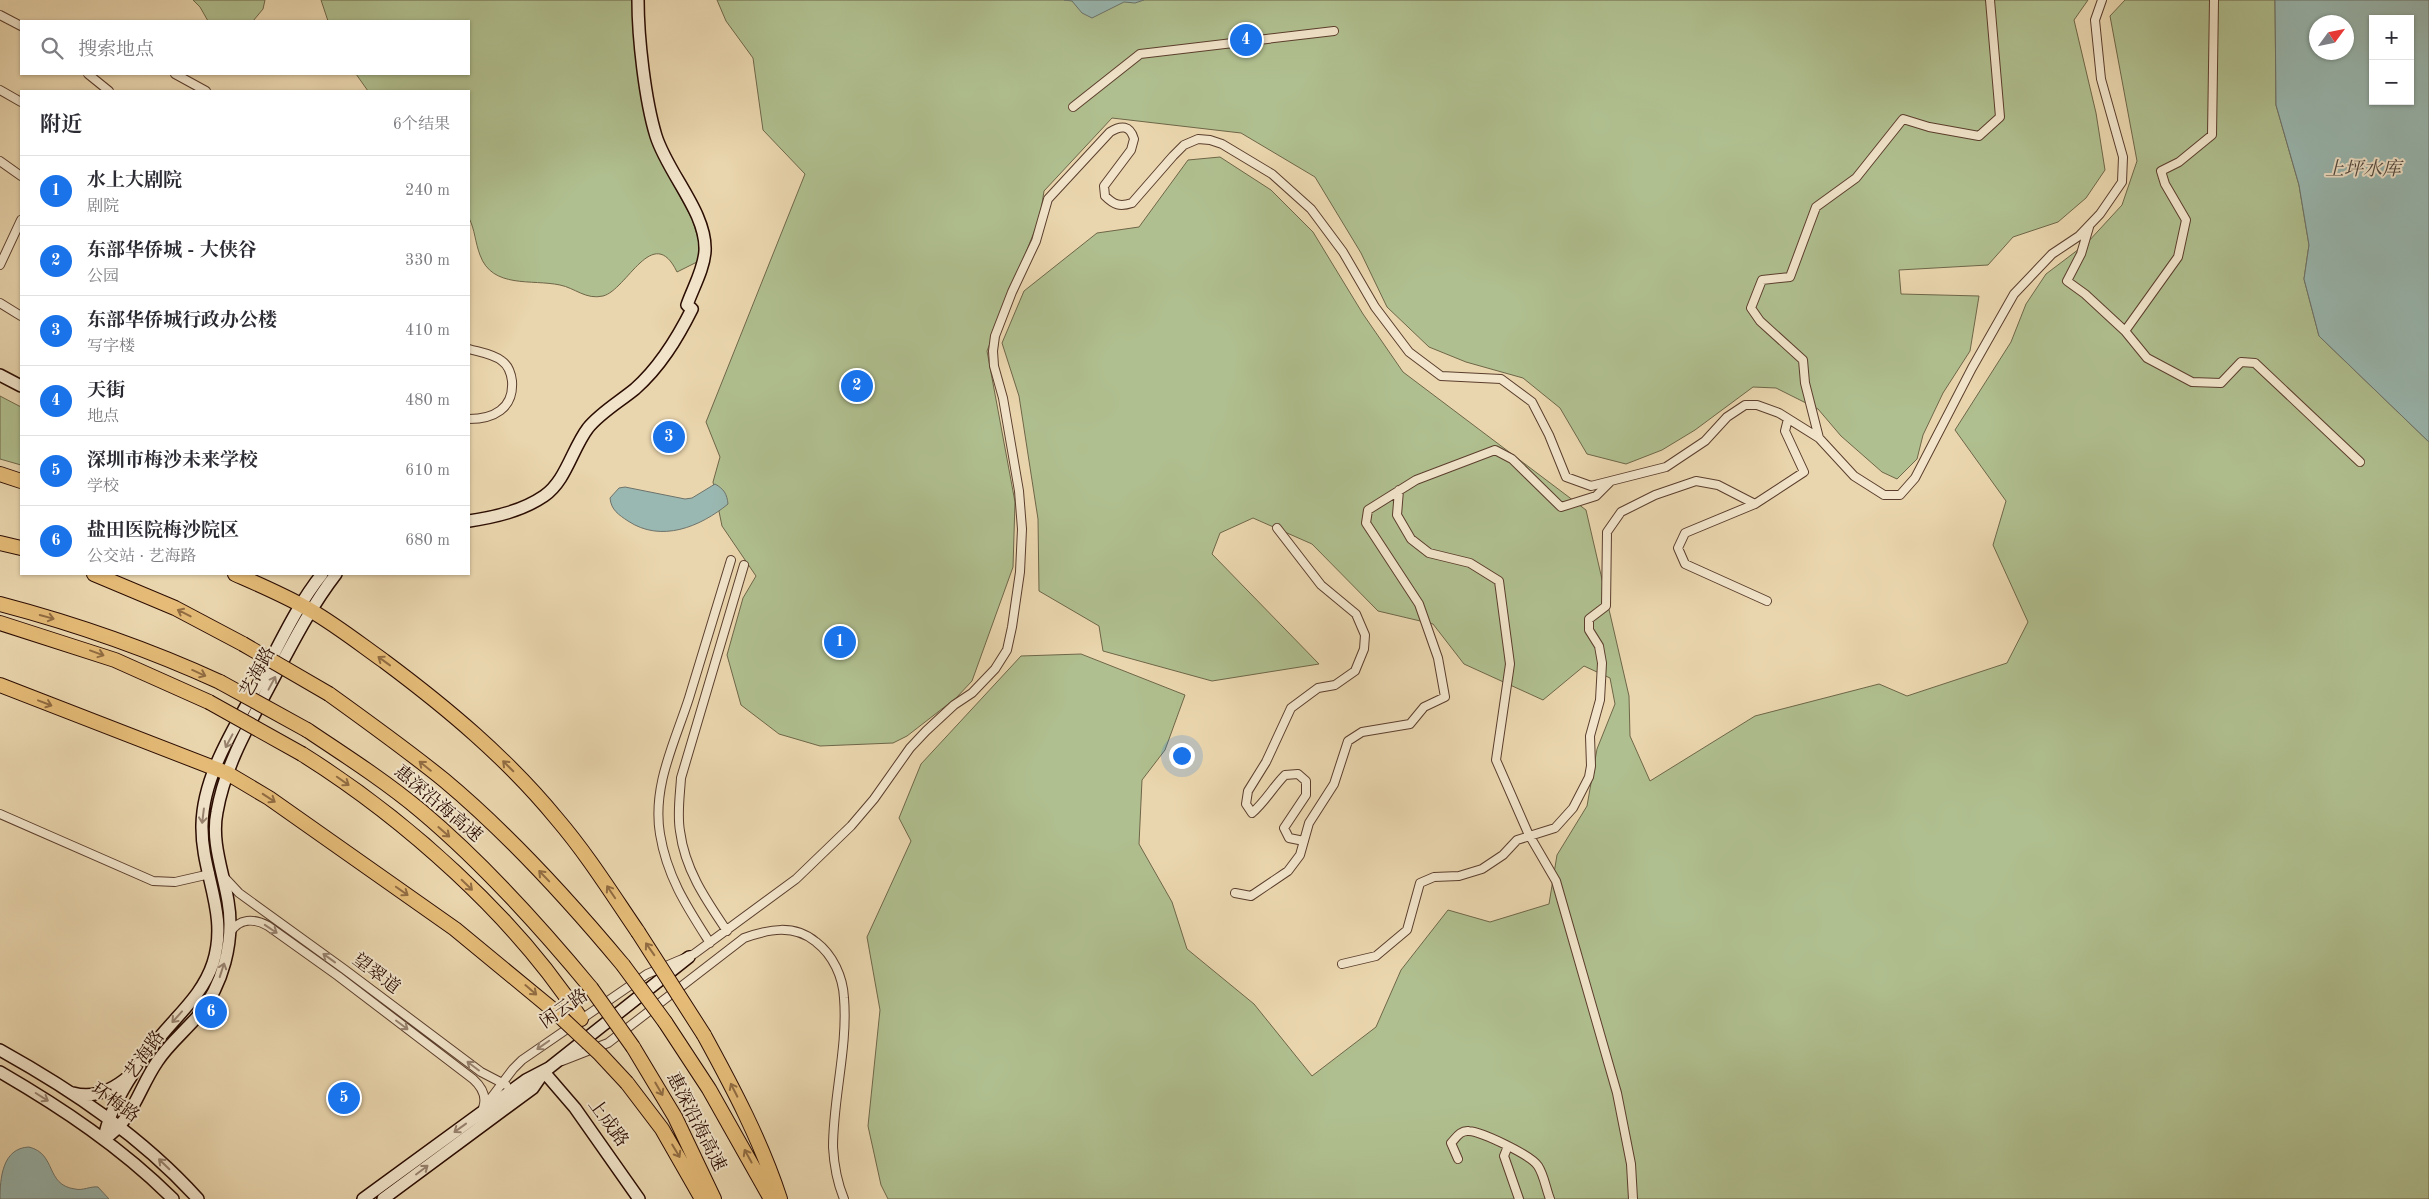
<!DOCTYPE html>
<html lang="zh">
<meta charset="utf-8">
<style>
body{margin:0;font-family:"Old Standard TT","Noto Serif SC",serif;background:#f7f7f7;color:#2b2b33}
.controls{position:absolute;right:15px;top:15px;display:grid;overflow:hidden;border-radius:0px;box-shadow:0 1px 4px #0004}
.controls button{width:45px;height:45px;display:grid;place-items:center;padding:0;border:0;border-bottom:1px solid #e1e1e2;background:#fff;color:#2b2b33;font:25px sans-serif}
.compass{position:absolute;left:2309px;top:15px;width:45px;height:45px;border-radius:50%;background:#fff;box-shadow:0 1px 4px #0004;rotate:57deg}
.you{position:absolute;left:1181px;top:755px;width:18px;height:18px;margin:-12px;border:4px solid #fff;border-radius:50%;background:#1a73e8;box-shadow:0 0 0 8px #1a73e833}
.badge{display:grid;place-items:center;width:32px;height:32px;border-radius:50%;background:#1a73e8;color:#fff;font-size:16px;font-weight:700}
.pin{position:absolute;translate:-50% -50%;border:2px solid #fff;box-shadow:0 1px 5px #0006}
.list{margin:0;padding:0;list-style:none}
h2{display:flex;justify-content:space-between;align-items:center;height:65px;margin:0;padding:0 20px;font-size:21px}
h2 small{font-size:16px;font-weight:400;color:#7c7c81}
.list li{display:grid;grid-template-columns:32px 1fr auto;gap:15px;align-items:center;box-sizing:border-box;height:70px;padding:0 20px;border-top:1px solid #e1e1e2}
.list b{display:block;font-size:19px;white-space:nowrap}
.list p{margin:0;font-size:16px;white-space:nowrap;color:#7c7c81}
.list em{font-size:16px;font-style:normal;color:#7c7c81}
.icon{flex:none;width:28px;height:28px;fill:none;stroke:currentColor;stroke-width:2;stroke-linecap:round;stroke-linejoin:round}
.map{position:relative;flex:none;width:2429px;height:1199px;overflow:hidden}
.search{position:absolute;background:#fff;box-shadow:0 1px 4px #0004;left:20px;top:20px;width:450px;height:55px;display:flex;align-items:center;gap:12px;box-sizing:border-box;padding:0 18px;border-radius:0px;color:#7c7c81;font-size:19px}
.panel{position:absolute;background:#fff;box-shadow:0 1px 4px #0004;left:20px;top:90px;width:450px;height:485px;border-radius:0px}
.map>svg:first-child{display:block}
.green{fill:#b0bf8f;stroke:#6e6648}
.water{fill:#99b8b1;stroke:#6d736b;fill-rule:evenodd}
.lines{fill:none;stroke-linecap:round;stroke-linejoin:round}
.street-casing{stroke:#5b3e2d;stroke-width:10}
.secondary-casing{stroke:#2b0c02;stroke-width:14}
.highway-casing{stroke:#2b0c02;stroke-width:16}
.street{stroke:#f1e4ca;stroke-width:8}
.secondary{stroke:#f1e4ca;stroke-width:11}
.highway{stroke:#e5bb77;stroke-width:14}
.highway-bridge-casing{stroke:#2b0c02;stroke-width:16;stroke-linecap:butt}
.highway-bridge{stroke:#e5bb77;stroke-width:14}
.oneway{stroke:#916c42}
.oneway2{stroke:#988370}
.labels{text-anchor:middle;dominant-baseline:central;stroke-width:4;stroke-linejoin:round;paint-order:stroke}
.street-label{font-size:18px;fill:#2b0c02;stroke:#f1e4ca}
.water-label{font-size:19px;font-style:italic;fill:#52483f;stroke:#f1e4ca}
</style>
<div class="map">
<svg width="2429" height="1199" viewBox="0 0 2429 1199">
<rect width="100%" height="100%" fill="#ead6ae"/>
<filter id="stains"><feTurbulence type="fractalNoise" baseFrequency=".004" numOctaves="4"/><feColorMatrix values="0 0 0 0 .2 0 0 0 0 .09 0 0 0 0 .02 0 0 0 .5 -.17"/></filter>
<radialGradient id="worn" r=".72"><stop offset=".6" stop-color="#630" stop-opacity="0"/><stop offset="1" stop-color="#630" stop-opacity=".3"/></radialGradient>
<path class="green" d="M193 0H265L263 9 253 21H208L200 7Z
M321 0H634L649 128 658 156 692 219 699 241V261L677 272C653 222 627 290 603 296 586 300 575 288 560 285 532 279 492 289 480 255 475 242 475 230 469 218V91H368L356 74H469V21H328Z
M717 0H2088L2074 20 2096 113 2105 170 2086 198 2058 222 2013 237 1988 265 1899 270 1901 294 1979 296 1970 351 1943 393 1923 435 1917 459 1897 479 1882 472 1841 436 1818 409 1776 388 1753 387 1695 430 1662 450 1626 464 1587 454 1560 408 1523 378 1466 362 1429 347 1387 307 1361 253 1315 177 1241 133 1112 118 1044 191 1040 217 987 351 1015 502 1013 567 972 681 956 698 907 736 893 743 820 746 779 734 741 705 727 655 743 598 756 576 722 526 713 482 720 457 706 422 805 174 763 130 753 58 726 21Z
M2125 0H2275L2276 105 2299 185 2309 245 2304 279 2319 336 2429 442V1199H888L881 1185 868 1126 880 1010 867 937 911 841 899 818 921 764 1021 656 1081 654 1185 695 1165 750 1142 780 1139 844 1172 902 1187 949 1254 1004 1312 1076 1376 1027 1401 970 1448 910 1490 922 1549 904 1557 855 1587 806 1597 749 1615 704 1610 678 1584 666 1543 700 1464 664 1433 624 1378 611 1312 544 1253 518 1220 533 1212 554 1319 664 1212 681 1103 651 1099 626 1039 591 1038 519 1019 396 1002 343 1024 291 1097 233 1139 227 1188 160 1220 157 1271 190 1313 232 1363 314 1403 372 1586 510 1629 696 1630 736 1650 781 1755 716 1879 684 1907 696 2007 663 2028 622 1993 545 2006 501 1955 430 2011 342 2026 304 2046 274 2087 243 2122 205 2137 161 2110 16Z
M0 396 21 407V465L0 459Z"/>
<path class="water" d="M1064 0H1144L1135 3 1124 2 1092 18 1082 13 1072 1Z
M2275 0H2429V442L2319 336 2304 279 2309 245 2299 185 2276 105ZM2373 19H2410V101H2373ZM2316 22H2346V52H2316Z
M715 484C724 489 727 494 728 504 700 527 661 543 628 521 619 515 611 510 610 498L619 488 625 487 685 499 692 498Z
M29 1147C57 1154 45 1185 75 1189 83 1191 90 1186 98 1187L109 1199H0C0 1179 2 1148 29 1147Z"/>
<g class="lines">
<g class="street-casing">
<path id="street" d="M2214 0 2212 135 2179 162 2161 171 2165 184 2186 220 2178 257 2125 331 2147 358 2192 382 2221 383 2241 362 2255 363 2360 462
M0 15 21 26
M88 74 109 91
M175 74 206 91
M0 90 21 102
M1073 107 1140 54 1334 31
M0 161 21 176
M2089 227 2081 254 2067 281 2085 294 2125 331
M0 265 21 220
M0 303 21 316
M469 349C479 352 494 354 502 361 509 366 511 373 512 381 514 409 493 419 469 419
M1819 438 1805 383 1803 360 1760 321 1751 308 1762 280 1790 277 1816 207 1856 178 1903 119 1929 127 1979 136 2000 117 1990 0
M1399 490 1397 515 1411 539 1429 553 1470 563 1499 581 1510 664 1496 760 1528 833 1556 881 1617 1093 1631 1164 1633 1199
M1755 504 1685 533 1678 548 1685 564 1767 601
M1277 528 1321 585 1356 614 1365 635 1364 649 1355 671 1335 685 1318 688 1291 708 1266 762 1248 791 1246 804 1252 813C1265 802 1273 787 1285 775L1298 774 1306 781V795L1284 828 1289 838 1304 841
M0 814 153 881 175 882 210 874
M225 878 239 893 344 969 481 1072 506 1085
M1235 893 1251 896 1288 871 1300 855 1309 823 1334 784 1348 741 1362 732 1410 724 1424 707 1445 697 1438 658 1419 604 1366 523 1368 510 1416 480 1495 450 1512 459 1561 507 1596 496 1610 482
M727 931C706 900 685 870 680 831 677 814 680 795 681 778L744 565
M230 933C239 918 254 918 268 926L338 976 473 1079C482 1087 487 1097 483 1108
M710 943C687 907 667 877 660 834 652 786 675 742 689 698 703 652 717 606 731 560
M1342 964 1376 956 1407 930 1420 883 1434 877 1459 876 1482 869 1503 855 1517 840 1555 828 1573 808 1589 777 1591 766 1590 736 1600 700 1602 663 1599 646 1589 630V619L1606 606 1607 532 1621 512 1655 495 1696 481 1718 485 1755 504 1804 472 1785 431 1788 419
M562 1061 608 1043 744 938C769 929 794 924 816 942 833 955 843 977 844 998 848 1047 833 1098 833 1147 834 1165 837 1182 844 1199
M485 1106 513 1069 522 1060 647 974 694 954 796 879 851 826 874 799 910 748 926 731 954 705 972 693 995 669 1007 650 1012 627 1020 572 1022 529 1019 491 1003 398 994 366 993 351 995 336 1012 292 1036 241 1048 199 1110 132C1121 125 1130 125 1134 139L1131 150 1104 186 1105 196C1114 205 1120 207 1132 203L1173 156 1184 145 1198 139 1210 140 1222 144 1272 174 1311 209 1343 252 1375 307 1409 352 1441 376 1501 379 1532 402 1549 435 1566 477 1591 486 1666 467 1705 441 1727 417 1745 405H1757L1779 413 1819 438 1854 476 1884 495H1900L1915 478 1972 368 2014 294 2052 254 2079 236 2100 214 2122 182 2123 157 2101 79 2095 20 2102 0
M1508 1146 1504 1156 1519 1199
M1458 1159 1451 1143C1456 1138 1460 1130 1469 1131 1482 1132 1531 1155 1538 1166 1544 1175 1546 1189 1550 1199"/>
</g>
<g class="secondary-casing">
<path id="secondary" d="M0 375 21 386
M469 521C495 517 522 511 544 496 566 481 572 449 588 428 600 413 619 402 635 389 660 367 677 339 692 309L687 305C693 288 704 269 705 251 707 213 668 174 656 136 645 100 638 38 638 0
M0 1050C72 1090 142 1137 198 1199
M0 1072C62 1108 122 1148 173 1199
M544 1072 575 1108 639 1199
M73 1093C95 1099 113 1090 129 1076
M104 1139C132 1122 139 1088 157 1062 168 1045 183 1033 197 1017 223 986 235 941 228 901 223 871 211 842 217 812 225 766 248 727 269 687 290 648 309 609 336 574
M104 1139C109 1105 142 1057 165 1031 183 1010 204 991 213 963 229 913 201 874 202 825 203 772 239 721 263 675 281 641 298 604 322 574
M363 1199 526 1080 549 1068 689 957
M383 1199 533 1088 544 1072"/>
</g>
<g class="highway-casing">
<path id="highway" d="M0 474 21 481
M0 543 21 548
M94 574 175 608 243 644
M235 574C260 585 286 596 310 610 336 625 360 644 384 661 447 708 507 758 557 819 587 854 612 894 638 932
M0 604C76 624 148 649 220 682
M0 623 115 660 209 702
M0 685 227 773 269 798 455 929 552 1009
M329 694C368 722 407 750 444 780 510 835 568 899 623 965
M307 730C346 756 385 781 421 811 484 864 539 925 591 988
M302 754C404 818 516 917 581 1019
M665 1022 709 1089 771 1199
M704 1035C733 1088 761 1141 780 1199
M633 1047 675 1117 714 1199
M627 1083 662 1129 702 1199"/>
</g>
<use href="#street" class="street"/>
<use href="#secondary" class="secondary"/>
<use href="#highway" class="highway"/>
<g class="highway-bridge-casing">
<path id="highway-bridge" d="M243 644 329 694
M220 682 307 730
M209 702 302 754
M638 932 704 1035
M623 965 665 1022
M591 988 633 1047
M552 1009 600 1054 627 1083"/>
</g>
<use href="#highway-bridge" class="highway-bridge"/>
</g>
<defs><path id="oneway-shaft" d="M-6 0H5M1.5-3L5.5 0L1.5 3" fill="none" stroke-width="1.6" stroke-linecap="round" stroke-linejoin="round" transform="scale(1.25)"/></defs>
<g class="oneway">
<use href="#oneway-shaft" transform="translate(184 613) rotate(-153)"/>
<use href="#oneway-shaft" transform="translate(47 617) rotate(15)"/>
<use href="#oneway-shaft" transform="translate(97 653) rotate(20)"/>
<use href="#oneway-shaft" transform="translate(384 661) rotate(-144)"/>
<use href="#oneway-shaft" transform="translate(199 673) rotate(24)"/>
<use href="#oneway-shaft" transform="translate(45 703) rotate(21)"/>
<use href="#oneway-shaft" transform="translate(425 766) rotate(-141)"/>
<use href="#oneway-shaft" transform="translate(508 766) rotate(-135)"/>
<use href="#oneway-shaft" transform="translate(343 781) rotate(35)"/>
<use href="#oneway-shaft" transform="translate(269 798) rotate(33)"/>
<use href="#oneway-shaft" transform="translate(444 832) rotate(41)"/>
<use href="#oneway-shaft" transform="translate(544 876) rotate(-134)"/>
<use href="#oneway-shaft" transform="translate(467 885) rotate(44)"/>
<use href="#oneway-shaft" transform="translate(402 891) rotate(35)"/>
<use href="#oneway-shaft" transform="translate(611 892) rotate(-124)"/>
<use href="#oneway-shaft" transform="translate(650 949) rotate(-125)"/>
<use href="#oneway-shaft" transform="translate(531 990) rotate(41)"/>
<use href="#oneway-shaft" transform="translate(659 1089) rotate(60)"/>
<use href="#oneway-shaft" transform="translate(734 1090) rotate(-117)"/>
<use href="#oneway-shaft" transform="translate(676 1151) rotate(59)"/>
<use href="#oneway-shaft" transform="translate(748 1156) rotate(-119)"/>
</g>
<g class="oneway2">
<use href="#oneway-shaft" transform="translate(272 683) rotate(-62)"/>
<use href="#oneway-shaft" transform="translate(229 741) rotate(118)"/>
<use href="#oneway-shaft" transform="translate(203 816) rotate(97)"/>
<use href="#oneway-shaft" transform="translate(271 929) rotate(34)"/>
<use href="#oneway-shaft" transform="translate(329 958) rotate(-144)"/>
<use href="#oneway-shaft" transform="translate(222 970) rotate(-72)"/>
<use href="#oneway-shaft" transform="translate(177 1017) rotate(132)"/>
<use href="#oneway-shaft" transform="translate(402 1025) rotate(37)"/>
<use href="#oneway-shaft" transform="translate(543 1045) rotate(145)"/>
<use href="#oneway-shaft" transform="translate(473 1066) rotate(-143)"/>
<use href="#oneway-shaft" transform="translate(42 1097) rotate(32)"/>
<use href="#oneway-shaft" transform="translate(460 1128) rotate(144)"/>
<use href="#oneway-shaft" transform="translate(164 1164) rotate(-136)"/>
<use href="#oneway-shaft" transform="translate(422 1170) rotate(-37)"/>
</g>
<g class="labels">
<g class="street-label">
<text transform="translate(258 672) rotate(-62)">艺海路</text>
<text transform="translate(438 804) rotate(40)">惠深沿海高速</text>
<text transform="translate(376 974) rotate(37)">望翠道</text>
<text transform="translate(564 1009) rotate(-35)">闲云路</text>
<text transform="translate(145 1055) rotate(-55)">艺海路</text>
<text transform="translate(115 1103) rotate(35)">环梅路</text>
<text transform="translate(696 1122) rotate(63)">惠深沿海高速</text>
<text transform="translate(608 1123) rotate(54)">上成路</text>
</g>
<g class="water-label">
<text x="2363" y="170">上坪水库</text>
</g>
</g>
<rect width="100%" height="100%" filter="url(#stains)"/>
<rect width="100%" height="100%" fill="url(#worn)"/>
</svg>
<div class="controls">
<button>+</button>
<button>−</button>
</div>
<svg class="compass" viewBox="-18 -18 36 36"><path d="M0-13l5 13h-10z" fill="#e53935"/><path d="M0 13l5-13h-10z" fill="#7c7c81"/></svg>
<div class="you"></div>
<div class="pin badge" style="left:840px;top:642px">1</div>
<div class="pin badge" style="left:857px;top:386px">2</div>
<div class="pin badge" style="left:669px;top:437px">3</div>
<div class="pin badge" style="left:1246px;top:40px">4</div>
<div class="pin badge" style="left:344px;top:1098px">5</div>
<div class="pin badge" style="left:211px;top:1012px">6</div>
<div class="search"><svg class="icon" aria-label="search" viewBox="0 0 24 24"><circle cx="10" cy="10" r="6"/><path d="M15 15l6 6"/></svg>搜索地点</div>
<section class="panel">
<h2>附近<small>6个结果</small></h2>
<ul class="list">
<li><span class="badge">1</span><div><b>水上大剧院</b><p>剧院</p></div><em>240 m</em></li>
<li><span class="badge">2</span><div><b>东部华侨城 - 大侠谷</b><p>公园</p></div><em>330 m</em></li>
<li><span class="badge">3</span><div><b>东部华侨城行政办公楼</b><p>写字楼</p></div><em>410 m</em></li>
<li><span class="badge">4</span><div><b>天街</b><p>地点</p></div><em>480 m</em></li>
<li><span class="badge">5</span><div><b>深圳市梅沙未来学校</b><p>学校</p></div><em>610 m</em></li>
<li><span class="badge">6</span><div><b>盐田医院梅沙院区</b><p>公交站 · 艺海路</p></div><em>680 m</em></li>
</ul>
</section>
</div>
